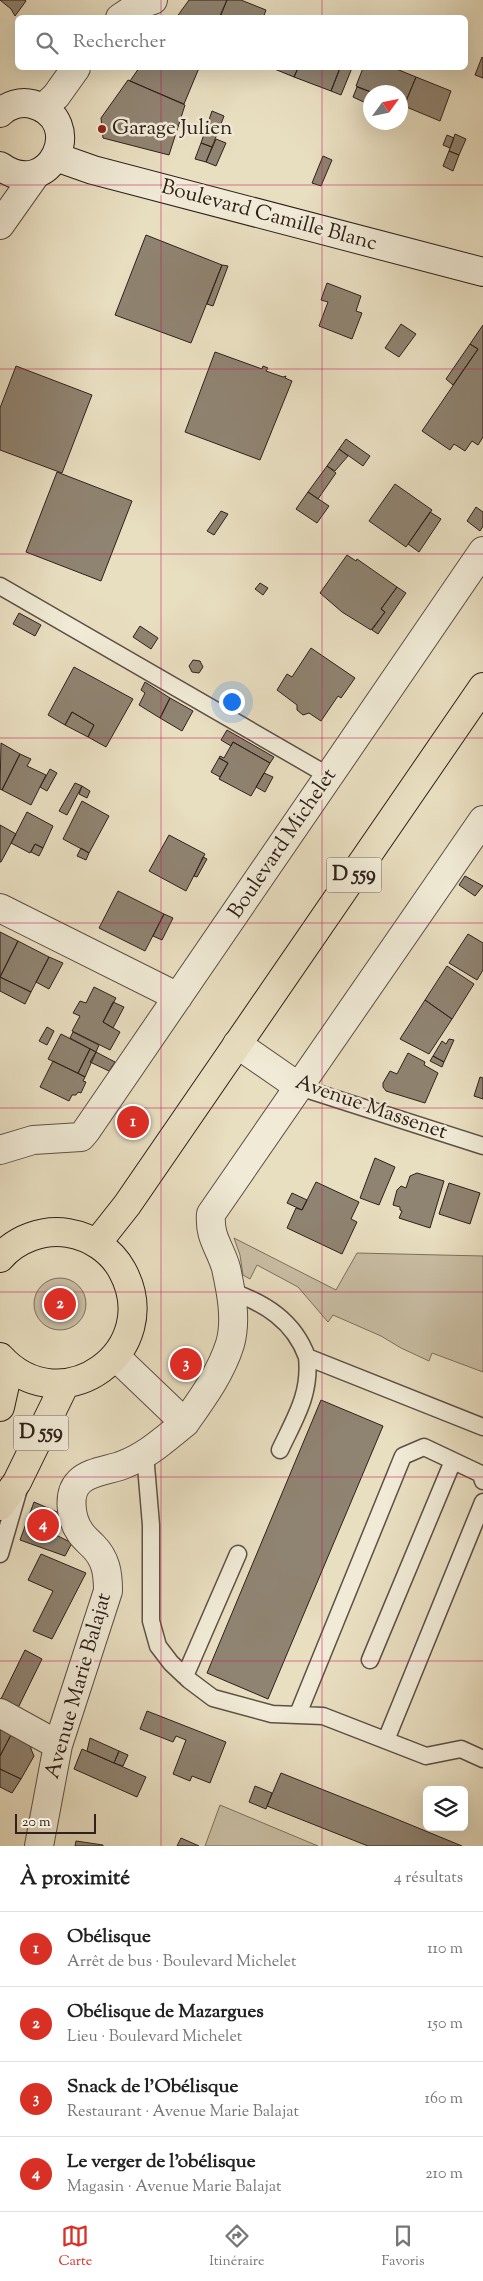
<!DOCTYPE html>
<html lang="fr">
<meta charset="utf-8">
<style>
body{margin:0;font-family:"Sorts Mill Goudy",serif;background:#f6f6f6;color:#222}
.controls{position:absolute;right:15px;bottom:15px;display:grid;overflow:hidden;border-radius:8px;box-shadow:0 5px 20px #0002}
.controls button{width:45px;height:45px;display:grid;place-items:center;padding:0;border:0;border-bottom:1px solid #e0e0e0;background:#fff;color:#222;font:25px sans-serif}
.compass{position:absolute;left:363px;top:85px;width:45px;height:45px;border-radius:50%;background:#fff;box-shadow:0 5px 20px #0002;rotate:57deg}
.scale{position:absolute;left:15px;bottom:12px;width:81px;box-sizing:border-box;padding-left:5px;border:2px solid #2f211b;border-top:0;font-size:14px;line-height:18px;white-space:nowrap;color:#2f211b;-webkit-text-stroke:4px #f0ead6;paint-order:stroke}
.you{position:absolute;left:231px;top:701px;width:18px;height:18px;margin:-12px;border:4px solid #fff;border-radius:50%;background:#1a73e8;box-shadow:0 0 0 8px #1a73e833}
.badge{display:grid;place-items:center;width:32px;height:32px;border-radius:50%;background:#d93025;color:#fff;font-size:16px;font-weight:700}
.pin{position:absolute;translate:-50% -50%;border:2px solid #fff;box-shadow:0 1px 5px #0006}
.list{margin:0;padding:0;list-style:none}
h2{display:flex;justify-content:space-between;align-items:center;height:65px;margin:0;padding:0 20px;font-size:21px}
h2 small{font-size:16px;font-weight:400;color:#767676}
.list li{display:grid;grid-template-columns:32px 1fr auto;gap:15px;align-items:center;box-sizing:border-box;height:75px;padding:0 20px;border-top:1px solid #e0e0e0}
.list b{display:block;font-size:19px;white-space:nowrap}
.list p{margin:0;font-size:16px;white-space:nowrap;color:#767676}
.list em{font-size:16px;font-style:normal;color:#767676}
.icon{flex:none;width:28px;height:28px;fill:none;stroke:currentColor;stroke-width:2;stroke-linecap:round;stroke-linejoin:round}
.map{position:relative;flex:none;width:483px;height:1846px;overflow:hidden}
.search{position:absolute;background:#fff;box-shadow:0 5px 20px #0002;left:15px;right:15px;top:15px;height:55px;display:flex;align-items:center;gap:12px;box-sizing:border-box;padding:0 18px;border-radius:8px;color:#767676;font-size:19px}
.sheet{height:365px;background:#fff}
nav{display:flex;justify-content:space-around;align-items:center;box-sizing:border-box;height:70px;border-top:1px solid #e0e0e0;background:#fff;font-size:14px;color:#767676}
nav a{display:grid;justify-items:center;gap:2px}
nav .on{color:#d93025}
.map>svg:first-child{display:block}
.green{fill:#c9bea4;stroke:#7c7060}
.building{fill:#8f8371;stroke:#2f211b}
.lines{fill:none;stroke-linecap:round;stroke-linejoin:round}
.lane-casing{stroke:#5d5044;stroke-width:19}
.street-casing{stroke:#5d5044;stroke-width:30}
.secondary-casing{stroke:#2f211b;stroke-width:30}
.primary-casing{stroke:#2f211b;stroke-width:30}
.lane{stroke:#f0ead6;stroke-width:16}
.street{stroke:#f0ead6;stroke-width:28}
.secondary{stroke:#f0ead6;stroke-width:28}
.primary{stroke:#e8dec0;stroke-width:28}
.grid{fill:none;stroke:#c2185b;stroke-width:1;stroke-opacity:0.55}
.poi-dot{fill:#8f2418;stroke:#f0ead6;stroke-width:2}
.labels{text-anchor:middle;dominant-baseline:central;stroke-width:5;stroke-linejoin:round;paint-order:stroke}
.shield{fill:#f0ead6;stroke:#695d53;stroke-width:1}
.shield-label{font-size:20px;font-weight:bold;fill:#2f211b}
.poi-label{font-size:21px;fill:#2f211b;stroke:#f0ead6;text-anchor:start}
.street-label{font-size:21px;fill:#2f211b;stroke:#f0ead6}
</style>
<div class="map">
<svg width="483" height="1846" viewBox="0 0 483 1846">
<rect width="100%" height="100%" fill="#e8dec0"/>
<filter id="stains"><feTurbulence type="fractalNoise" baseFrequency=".004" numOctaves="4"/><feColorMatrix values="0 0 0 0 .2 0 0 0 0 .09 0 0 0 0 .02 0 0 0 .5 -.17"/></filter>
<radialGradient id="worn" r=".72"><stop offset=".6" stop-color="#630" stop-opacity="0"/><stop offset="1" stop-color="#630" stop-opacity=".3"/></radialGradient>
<path class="green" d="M234 1238 336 1290 357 1253 483 1256V1372L432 1353 429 1361 401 1348 381 1336 333 1315 328 1322 298 1287 257 1265 250 1279 243 1275 240 1255Z
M34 1304a26 26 0 1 1 52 0a26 26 0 1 1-52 0Z
M220 1805 318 1846H205Z"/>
<path class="building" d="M0 0H25L26 1 15 16 11 9Z
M189 0H227L219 18H176Z
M227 0H241L266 10 263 18H227L221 15Z
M482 57 483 58V78L475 75Z
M139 68H199L184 104 130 81Z
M272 68H298L294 77Z
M298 68H340L331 91 294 77Z
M340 68H352L341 95 331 91Z
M363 68H394L416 77 404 106 400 105V92H371L356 86Z
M416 77 451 91 440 121 404 106Z
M128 80 185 105 169 155 103 138 101 118Z
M357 87 371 92 370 105 353 97Z
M212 111 224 116 212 147 201 143Z
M455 134 466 139 459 155 449 151Z
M447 135 454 138 450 148 443 145Z
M216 139 226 143 216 166 206 162Z
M201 143 212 147 206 162 195 159Z
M449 151 459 155 453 171 443 166Z
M323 156 332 160 321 186 312 183Z
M146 235 222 265 191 343 115 315Z
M222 265 228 266 213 306 207 304Z
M327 283 361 296 356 311 362 313 352 339 319 326 328 302 321 300Z
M401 324 416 334 399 357 385 348Z
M483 325V437L478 445 472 441 465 451 454 444 450 450 422 431 478 349 470 344Z
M470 344 478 349 453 385 446 379Z
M215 352 262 369 263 366 268 368 266 371 283 377 286 376 285 378 292 381 260 460 185 432Z
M16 366 92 395 62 473 0 450V408Z
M346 439 370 456 363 466 339 449Z
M339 449 348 456 335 471 327 466Z
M327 466 336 473 318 499 308 492Z
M57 472 132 501 101 581 26 552Z
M395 484 432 510 406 547 369 521Z
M308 492 329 506 317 523 296 509Z
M476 507 483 512V526L480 531 467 521Z
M221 511 228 514 214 535 207 531Z
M430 512 441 519 419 552 408 544Z
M347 555 356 561 357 559 397 587 381 609 385 612 371 630 342 612 320 593Z
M260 583 268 588 263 595 255 589Z
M397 587 406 593 378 634 372 630 385 612 381 609Z
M19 613 41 625 35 636 13 624Z
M140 626 158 638 151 649 133 637Z
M311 648 355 678 341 698 338 696 321 721 309 713 303 715 297 710V705L277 690 287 674 292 677Z
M193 660 200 661 203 667 199 673 192 672 189 666Z
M74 667 133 699 106 747 88 737 94 725 72 712 65 725 48 715Z
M145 682 170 698 160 718 139 705 145 693 141 690Z
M170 698 193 711 182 731 160 718Z
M72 712 94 725 88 737 65 725Z
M227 730 274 757 270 763 233 742 231 746 221 740Z
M233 742 270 763 251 796 219 779 228 763 219 758 220 756 224 758Z
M1 743 20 754 2 790 0 789Z
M20 754 31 759 27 766 46 775 31 805 2 790Z
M219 758 228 763 220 777 211 772Z
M50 769 57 773 47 791 40 787Z
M264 773 273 777 265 792 256 787Z
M75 783 82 786 67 815 59 811Z
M82 786 90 791 87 798 79 794Z
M82 801 109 816 89 853 63 839Z
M27 812 53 826 43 848 35 844 30 853 11 843Z
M0 825 16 834 1 862H0Z
M169 835 205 854 186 891 149 871Z
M35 844 43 848 39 856 31 852Z
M81 848 89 853 86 860 77 856Z
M203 857 207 859 197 877 194 876Z
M465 876 483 886 475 896 459 885Z
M118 891 164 914 145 951 99 928Z
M164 914 173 918 162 940 153 936Z
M0 932 18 941 0 977Z
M468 934 483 943V970L477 980 449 963Z
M18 941 49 957 31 992 0 977Z
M49 957 63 963 49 989 36 982Z
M447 966 474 984 452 1019 425 1000Z
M0 977 31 992 25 1004 0 991Z
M94 987 116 998 103 1022 120 1032 110 1050 72 1031 80 1016 73 1013 80 1001 86 1003Z
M425 1000 452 1019 429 1054 400 1039Z
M113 1002 124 1007 113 1028 103 1022Z
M47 1027 54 1031 47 1045 39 1041Z
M73 1032 99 1045 96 1052 70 1038Z
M61 1034 90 1049 78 1073 48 1059Z
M449 1039 454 1040 444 1062 433 1056 442 1041 446 1044Z
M90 1049 96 1052 85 1077 78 1073Z
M96 1052 115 1062 109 1071 90 1062Z
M408 1053 425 1062 424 1065 438 1073 425 1103 386 1091 383 1087V1083L390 1071 397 1074Z
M433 1056 444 1062 442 1067 430 1061Z
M53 1061 85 1077 83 1081 86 1082 81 1093 78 1092 76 1095H72L69 1101 40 1087Z
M480 1077 483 1078V1099L474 1096Z
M375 1158 395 1167 379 1205 360 1198Z
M417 1173 444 1181 430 1228 399 1218 402 1211 400 1210V1207L393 1205 397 1190 401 1186 406 1188 410 1176Z
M316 1182 359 1202 351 1219 357 1222 342 1254 287 1228 296 1208 302 1210Z
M449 1183 480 1193 470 1224 439 1214Z
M292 1193 307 1200 302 1210 287 1203Z
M58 1294 71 1302 62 1315 50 1306Z
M180 1355 195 1358 193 1372 178 1370Z
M321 1400 383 1426 268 1699 207 1673Z
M34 1502 64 1515 56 1535 72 1543 65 1556 20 1540Z
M41 1554 86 1573 52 1639 33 1631 53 1591 28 1580Z
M25 1650 42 1659 15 1714 0 1701Z
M147 1711 226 1742 210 1783 192 1776 190 1781 173 1774 186 1740 176 1736 173 1742 140 1729Z
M0 1730 12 1733 0 1756Z
M12 1733 31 1742V1749L34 1756 21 1779 0 1769V1756Z
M90 1738 119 1751 114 1763 87 1751Z
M82 1749 146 1777 137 1797 74 1769Z
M119 1751 128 1755 123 1766 114 1763Z
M0 1769 21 1779 12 1793 0 1787Z
M281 1773 394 1818 462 1846H368L267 1806Z
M255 1786 272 1793 266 1809 249 1802Z
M181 1838 199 1846H177Z
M76 1841 103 1845V1846H75Z"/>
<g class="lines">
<g class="lane-casing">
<path id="lane" d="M0 586 329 776
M299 1087 483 1146
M230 1291C265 1303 294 1321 307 1357L483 1427
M280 1450C295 1418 311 1394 307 1357
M145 1454 151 1525V1621L158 1646 171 1663 189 1680 213 1698 272 1714 323 1716 426 1756 461 1749 483 1759
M0 1554 18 1492
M370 1660 453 1461
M185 1676 238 1554
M298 1714 403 1456 424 1447 481 1474 483 1481
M386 1740 483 1502"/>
</g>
<g class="street-casing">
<path id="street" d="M120 18 141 4 153 0
M43 108 56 96 76 68
M0 225 36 174
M0 908 178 997
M237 1044 299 1087
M0 1150 33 1140 81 1137 86 1131 483 551
M116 1357 185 1423C202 1399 221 1373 230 1344 237 1320 231 1291 226 1268 220 1247 209 1238 211 1214L483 820
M0 1713 58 1745
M39 1846 58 1745 108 1591C108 1573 106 1559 93 1546 89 1542 83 1537 80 1532 71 1519 67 1494 79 1482 89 1471 112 1470 125 1464 148 1455 166 1438 185 1423"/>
</g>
<g class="secondary-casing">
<path id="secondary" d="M0 113C8 105 21 101 32 104 88 119 51 203 0 166
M56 157 93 170 483 272"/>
</g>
<g class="primary-casing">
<path id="primary" d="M97 1243 127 1205 483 687
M0 1258C16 1239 43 1229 68 1233 91 1237 111 1250 122 1270 166 1350 62 1425 0 1357
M0 1407 9 1367
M0 1506 17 1482 65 1384"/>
</g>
<use href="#lane" class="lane"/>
<use href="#street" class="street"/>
<use href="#secondary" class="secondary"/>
<use href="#primary" class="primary"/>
</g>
<path class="grid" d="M161 0V18M322 0V18M161 68V1846M322 68V1846M0 185H483M0 369H483M0 554H483M0 738H483M0 923H483M0 1108H483M0 1292H483M0 1477H483M0 1661H483"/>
<circle class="poi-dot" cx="102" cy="129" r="5"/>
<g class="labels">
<g class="shield">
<rect x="326.5" y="857.5" width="55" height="35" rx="4"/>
<rect x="13.5" y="1415.5" width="55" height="35" rx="4"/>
</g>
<g class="shield-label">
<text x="354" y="875">D 559</text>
<text x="41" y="1433">D 559</text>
</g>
<g class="poi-label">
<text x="112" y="129">Garage Julien</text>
</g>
<g class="street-label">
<text transform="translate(269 216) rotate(15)">Boulevard Camille Blanc</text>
<text transform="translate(283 844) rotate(-56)">Boulevard Michelet</text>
<text transform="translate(371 1108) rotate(19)">Avenue Massenet</text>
<text transform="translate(79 1686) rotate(-74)">Avenue Marie Balajat</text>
</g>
</g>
<rect width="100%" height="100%" filter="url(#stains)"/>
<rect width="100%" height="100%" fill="url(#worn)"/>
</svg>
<div class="controls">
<button><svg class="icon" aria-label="layers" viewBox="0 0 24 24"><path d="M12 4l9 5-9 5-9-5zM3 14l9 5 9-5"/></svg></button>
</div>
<svg class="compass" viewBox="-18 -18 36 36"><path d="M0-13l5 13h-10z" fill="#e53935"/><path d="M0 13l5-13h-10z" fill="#767676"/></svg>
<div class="scale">20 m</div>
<div class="you"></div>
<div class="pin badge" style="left:133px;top:1122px">1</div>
<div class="pin badge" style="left:60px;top:1304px">2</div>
<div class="pin badge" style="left:186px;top:1364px">3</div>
<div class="pin badge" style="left:43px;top:1525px">4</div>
<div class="search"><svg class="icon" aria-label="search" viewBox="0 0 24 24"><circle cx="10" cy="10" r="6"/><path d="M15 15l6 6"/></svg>Rechercher</div>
</div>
<section class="sheet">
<h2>À proximité<small>4 résultats</small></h2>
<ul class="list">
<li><span class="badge">1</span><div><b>Obélisque</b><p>Arrêt de bus · Boulevard Michelet</p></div><em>110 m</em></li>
<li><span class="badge">2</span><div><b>Obélisque de Mazargues</b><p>Lieu · Boulevard Michelet</p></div><em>150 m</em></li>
<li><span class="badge">3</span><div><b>Snack de l'Obélisque</b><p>Restaurant · Avenue Marie Balajat</p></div><em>160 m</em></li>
<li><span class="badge">4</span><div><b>Le verger de l'obélisque</b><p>Magasin · Avenue Marie Balajat</p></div><em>210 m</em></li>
</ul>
</section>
<nav>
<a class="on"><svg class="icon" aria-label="map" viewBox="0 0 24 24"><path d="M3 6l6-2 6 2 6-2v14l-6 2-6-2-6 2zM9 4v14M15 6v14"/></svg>Carte</a>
<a><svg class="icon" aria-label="directions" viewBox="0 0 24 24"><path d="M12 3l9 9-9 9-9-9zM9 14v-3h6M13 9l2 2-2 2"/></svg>Itinéraire</a>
<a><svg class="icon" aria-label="saved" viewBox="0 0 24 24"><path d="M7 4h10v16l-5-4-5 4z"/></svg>Favoris</a>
</nav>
